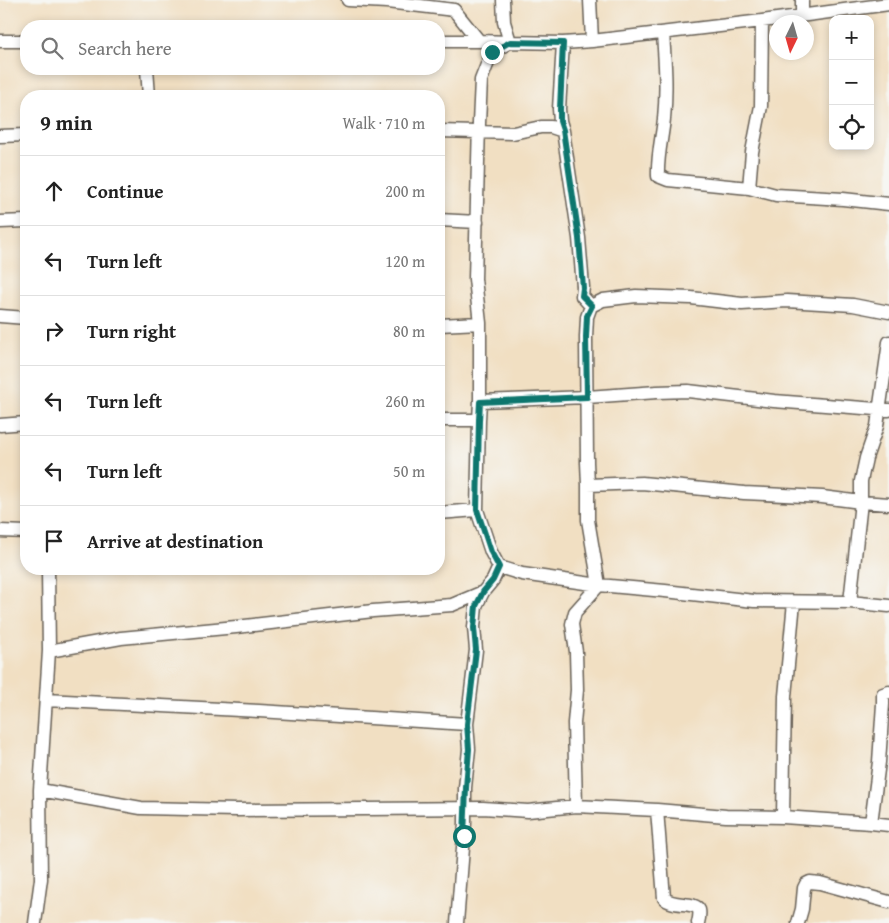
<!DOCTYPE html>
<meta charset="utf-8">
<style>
body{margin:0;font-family:"Gentium Book Plus",serif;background:#f2f2f2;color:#222}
.controls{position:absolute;right:15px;top:15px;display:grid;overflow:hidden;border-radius:10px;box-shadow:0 2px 8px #0003}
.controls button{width:45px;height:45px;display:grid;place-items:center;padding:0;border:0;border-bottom:1px solid #e0e0e0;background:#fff;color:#222;font:25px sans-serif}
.compass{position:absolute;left:769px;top:15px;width:45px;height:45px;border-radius:50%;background:#fff;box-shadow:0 2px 8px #0003;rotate:185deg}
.stop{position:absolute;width:15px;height:15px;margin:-11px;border:4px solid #0f766e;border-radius:50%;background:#fff}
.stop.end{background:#0f766e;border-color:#fff;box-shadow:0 1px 5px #0008}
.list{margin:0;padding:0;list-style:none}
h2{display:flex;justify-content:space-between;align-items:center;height:65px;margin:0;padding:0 20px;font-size:21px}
h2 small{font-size:16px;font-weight:400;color:#767676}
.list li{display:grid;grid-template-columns:32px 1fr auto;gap:15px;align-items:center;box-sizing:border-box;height:70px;padding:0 20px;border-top:1px solid #e0e0e0}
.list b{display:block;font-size:19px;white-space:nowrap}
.list em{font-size:16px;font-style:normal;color:#767676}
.icon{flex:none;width:28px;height:28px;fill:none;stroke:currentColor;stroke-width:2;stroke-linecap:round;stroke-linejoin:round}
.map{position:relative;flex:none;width:889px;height:923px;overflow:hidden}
.search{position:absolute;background:#fff;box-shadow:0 2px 8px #0003;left:20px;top:20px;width:425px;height:55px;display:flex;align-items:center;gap:12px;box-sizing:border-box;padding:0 18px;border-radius:20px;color:#767676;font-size:19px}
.panel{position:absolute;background:#fff;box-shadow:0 2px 8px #0003;left:20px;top:90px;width:425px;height:485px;border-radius:20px}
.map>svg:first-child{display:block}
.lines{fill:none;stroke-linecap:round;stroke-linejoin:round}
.minor-casing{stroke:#676056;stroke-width:15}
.minor{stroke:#fff;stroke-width:12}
.route{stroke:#0f766e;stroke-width:6}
</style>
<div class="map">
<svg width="889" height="923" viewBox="0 0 889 923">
<rect width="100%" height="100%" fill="#f6f6f2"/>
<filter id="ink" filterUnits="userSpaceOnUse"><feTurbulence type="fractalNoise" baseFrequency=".02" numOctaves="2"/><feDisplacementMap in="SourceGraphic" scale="10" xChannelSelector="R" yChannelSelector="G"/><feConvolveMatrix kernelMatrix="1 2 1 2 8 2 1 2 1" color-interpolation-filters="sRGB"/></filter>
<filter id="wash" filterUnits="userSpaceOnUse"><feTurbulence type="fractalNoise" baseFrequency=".0096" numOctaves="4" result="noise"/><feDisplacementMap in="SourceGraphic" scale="20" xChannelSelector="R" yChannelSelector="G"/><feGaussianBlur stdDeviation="1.12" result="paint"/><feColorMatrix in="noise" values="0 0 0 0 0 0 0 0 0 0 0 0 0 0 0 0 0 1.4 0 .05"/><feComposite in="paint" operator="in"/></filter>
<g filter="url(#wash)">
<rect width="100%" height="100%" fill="#f1dfc2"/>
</g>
<g filter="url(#ink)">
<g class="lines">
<g class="minor-casing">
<path id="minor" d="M348 0 387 2 454 10 479 41
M590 0 592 41
M802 0V15
M663 34C665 62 667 90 664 119 662 138 657 157 658 176L668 180 749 188 776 195 843 199 889 204
M0 41H26
M439 41H479L510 42 504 22 503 0
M563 43 559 109 560 121 563 131 579 238 583 287 582 296 591 306
M147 69 149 96
M439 131 513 133 541 127H551L563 131
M0 136 26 135
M749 188 752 152 761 106 762 21
M439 220 477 222
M0 222 26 221
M0 316 26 318
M439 325 480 323
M889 342 877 426 866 458 861 481V502L889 504
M480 401 587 397 657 392 688 391 774 401 889 410
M439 420H479
M0 425 26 423
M588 485 587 462 586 337 587 317 591 306 603 300 636 296 691 298 742 304 787 301 853 305 889 312
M439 513 477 510
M0 531 26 532
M499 567 491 552 477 510 479 420 480 401V323L475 279 479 123 481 80 492 52 510 42 563 43 592 41 762 21 889 4
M49 651 121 638 236 627 373 611 452 605 483 592
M46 700 259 711 467 724
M40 790 141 808 237 810 483 808 528 811 576 806 657 810 726 816 783 817 871 823 889 825
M576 806 574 723 577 690 576 652 572 624 575 612 599 585 588 520V485L642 483 744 493 822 497 861 502 850 602
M657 810 664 898C672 907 695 901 699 910 700 914 699 919 698 923
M783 817 785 696 794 602
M871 823 879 762 883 704V694L889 692
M35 923 41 879 40 790 49 651 48 569
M457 923 465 823V788L469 749 467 724 476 650 474 627 476 606 483 592 493 580 499 567 522 574 599 585 665 591 754 601 850 602 889 606
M798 923 802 909 804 888 806 884 810 882 820 883 889 902"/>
</g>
<use href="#minor" class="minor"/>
</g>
</g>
<g class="lines" filter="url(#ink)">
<path class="route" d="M464 836 466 788 469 749 467 724 476 650 474 628 476 606 483 592 493 580 499 567 491 552 477 510 479 420 480 402 587 397 586 337 587 316 592 306 582 296 583 288 579 238 563 130 560 121V109L563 43 510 42 492 52"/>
</g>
</svg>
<div class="controls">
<button>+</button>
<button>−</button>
<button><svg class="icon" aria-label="locate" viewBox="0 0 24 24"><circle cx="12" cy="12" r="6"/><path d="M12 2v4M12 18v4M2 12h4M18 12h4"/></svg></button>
</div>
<svg class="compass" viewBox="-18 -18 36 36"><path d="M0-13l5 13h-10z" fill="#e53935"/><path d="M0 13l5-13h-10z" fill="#767676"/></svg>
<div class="stop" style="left:464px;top:836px"></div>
<div class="stop end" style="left:492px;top:52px"></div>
<div class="search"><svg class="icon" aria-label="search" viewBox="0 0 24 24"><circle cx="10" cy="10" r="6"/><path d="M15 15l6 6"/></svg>Search here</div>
<section class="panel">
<h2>9 min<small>Walk · 710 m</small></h2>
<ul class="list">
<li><svg class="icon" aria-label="ahead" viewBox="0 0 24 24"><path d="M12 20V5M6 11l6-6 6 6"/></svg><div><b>Continue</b></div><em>200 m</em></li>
<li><svg class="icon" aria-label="left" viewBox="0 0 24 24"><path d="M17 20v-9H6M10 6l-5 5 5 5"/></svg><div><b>Turn left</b></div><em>120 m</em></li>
<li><svg class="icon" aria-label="right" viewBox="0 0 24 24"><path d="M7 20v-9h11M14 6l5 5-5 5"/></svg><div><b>Turn right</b></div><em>80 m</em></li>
<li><svg class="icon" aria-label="left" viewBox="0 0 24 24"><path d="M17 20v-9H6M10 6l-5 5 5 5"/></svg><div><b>Turn left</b></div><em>260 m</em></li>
<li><svg class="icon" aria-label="left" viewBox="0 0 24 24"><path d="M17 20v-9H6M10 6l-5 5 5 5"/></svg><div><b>Turn left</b></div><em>50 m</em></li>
<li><svg class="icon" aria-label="arrive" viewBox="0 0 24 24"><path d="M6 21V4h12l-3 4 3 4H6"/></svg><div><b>Arrive at destination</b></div></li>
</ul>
</section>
</div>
